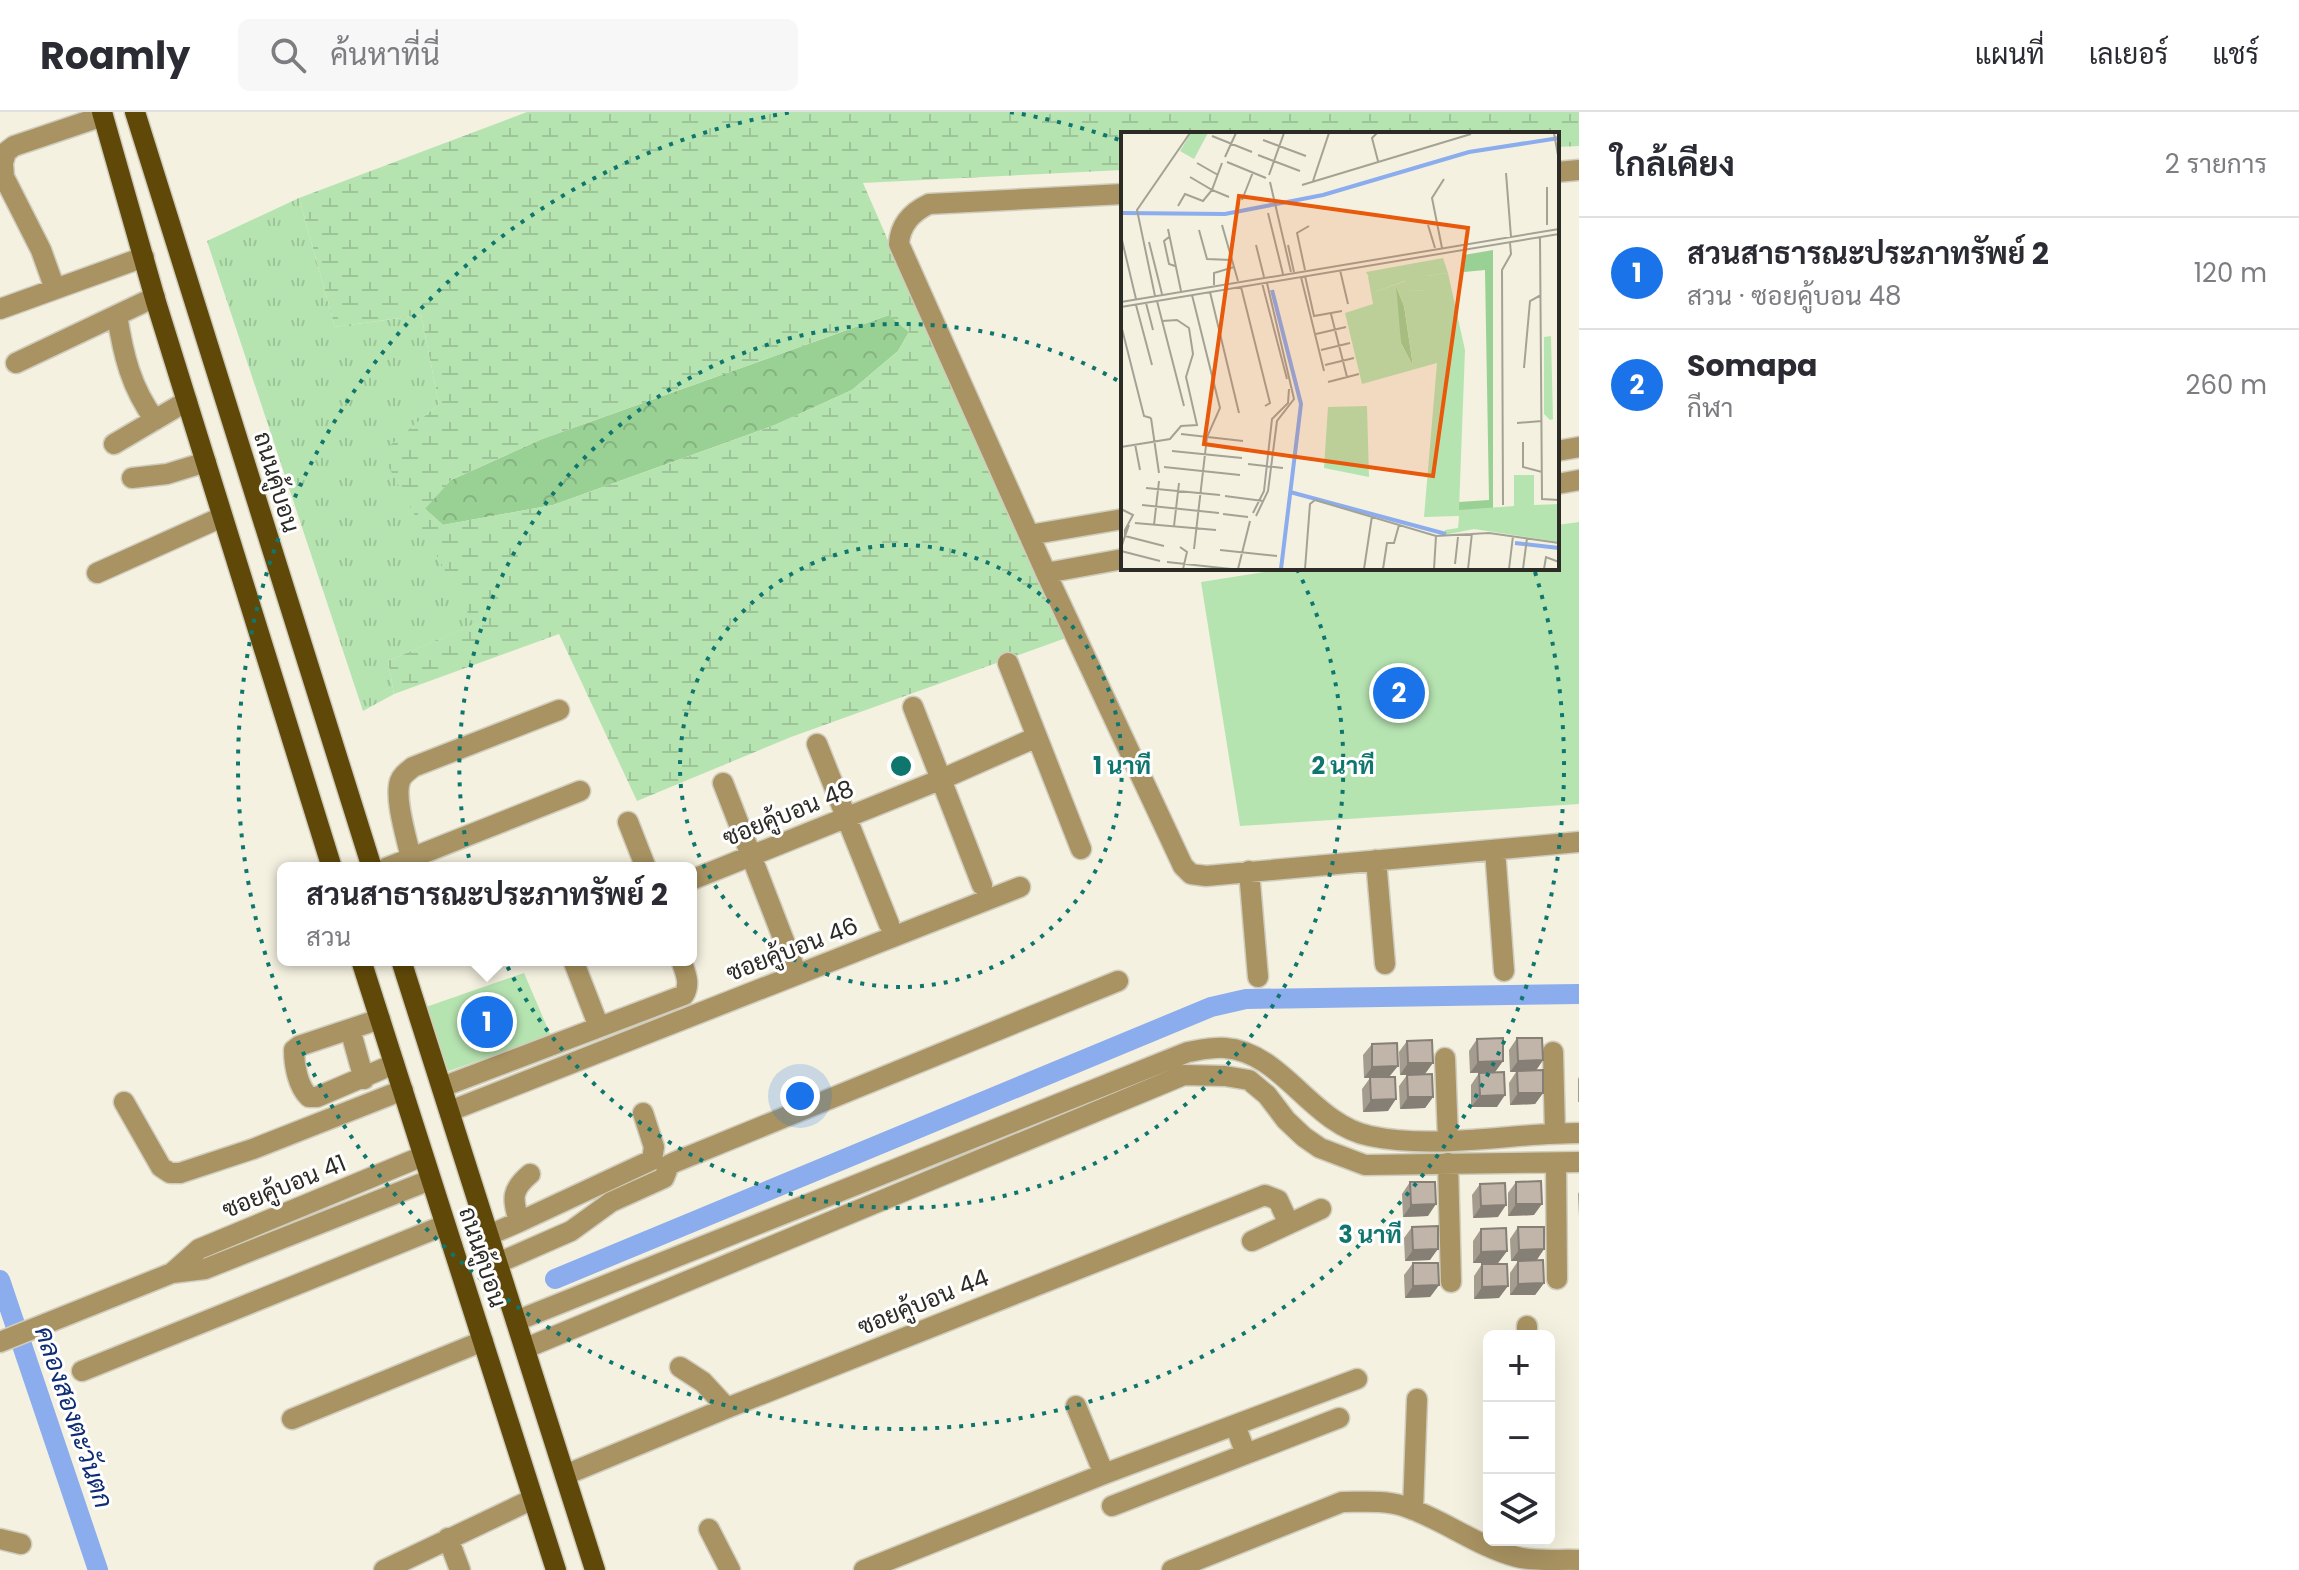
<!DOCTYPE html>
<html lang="th">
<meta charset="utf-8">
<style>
body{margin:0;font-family:Poppins,Sarabun,sans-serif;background:#f7f7f7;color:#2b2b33}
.controls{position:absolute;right:24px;bottom:24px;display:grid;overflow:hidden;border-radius:12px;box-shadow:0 8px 32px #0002}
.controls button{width:72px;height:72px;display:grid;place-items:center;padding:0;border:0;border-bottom:2px solid #e1e1e2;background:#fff;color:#2b2b33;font:40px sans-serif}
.you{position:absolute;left:800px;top:984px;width:28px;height:28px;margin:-20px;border:6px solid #fff;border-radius:50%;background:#1a73e8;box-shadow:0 0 0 12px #1a73e833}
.badge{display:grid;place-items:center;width:52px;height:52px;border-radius:50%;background:#1a73e8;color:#fff;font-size:26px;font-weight:700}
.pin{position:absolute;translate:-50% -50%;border:4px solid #fff;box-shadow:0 2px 8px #0006}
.popup{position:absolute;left:277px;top:750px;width:420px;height:104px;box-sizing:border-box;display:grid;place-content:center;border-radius:12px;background:#fff;filter:drop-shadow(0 2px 6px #0005);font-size:26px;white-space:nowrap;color:#7c7c81}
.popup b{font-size:30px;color:#2b2b33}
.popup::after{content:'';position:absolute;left:50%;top:100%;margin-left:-16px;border:16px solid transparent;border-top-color:#fff}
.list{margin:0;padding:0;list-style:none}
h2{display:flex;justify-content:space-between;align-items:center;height:104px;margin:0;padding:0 32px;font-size:34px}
h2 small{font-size:26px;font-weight:400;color:#7c7c81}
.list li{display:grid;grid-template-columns:52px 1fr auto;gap:24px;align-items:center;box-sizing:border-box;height:112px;padding:0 32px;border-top:2px solid #e1e1e2}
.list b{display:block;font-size:30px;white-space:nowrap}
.list p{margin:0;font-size:26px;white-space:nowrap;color:#7c7c81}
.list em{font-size:26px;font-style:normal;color:#7c7c81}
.icon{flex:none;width:44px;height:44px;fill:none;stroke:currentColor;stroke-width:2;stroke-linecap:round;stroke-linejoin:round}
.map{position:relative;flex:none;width:1579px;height:1458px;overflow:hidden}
header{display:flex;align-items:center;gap:48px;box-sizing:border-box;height:112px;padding:0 40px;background:#fff;border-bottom:2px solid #e1e1e2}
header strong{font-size:38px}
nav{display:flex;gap:44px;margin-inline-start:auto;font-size:28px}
.search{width:560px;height:72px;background:#f7f7f7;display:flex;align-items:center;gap:20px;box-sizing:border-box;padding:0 28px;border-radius:12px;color:#7c7c81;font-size:30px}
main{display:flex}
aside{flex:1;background:#fff}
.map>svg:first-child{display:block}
.grass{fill:url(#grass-tufts)}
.forest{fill:url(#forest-crowns)}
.wetland{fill:url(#wetland-marsh);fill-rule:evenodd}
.park{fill:#b6e4b1}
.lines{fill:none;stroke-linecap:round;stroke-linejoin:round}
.canal{stroke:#8baced;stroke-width:20}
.minor-casing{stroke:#d0cdbe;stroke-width:23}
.major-casing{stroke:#d0cdbe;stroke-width:23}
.minor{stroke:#a99362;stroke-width:20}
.major{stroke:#604908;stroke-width:20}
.wall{fill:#a59c90}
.shaded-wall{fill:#867f76}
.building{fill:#c0b5a8;stroke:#867f76;stroke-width:2}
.ring{fill:none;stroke:#0f766e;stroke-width:4;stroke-dasharray:4 8}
.labels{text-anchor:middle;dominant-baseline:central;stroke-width:6;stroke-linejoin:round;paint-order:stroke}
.street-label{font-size:24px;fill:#2c2b25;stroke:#fff}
.water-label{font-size:26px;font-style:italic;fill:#0e2d76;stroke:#fff}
.inset-river{fill:none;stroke:#8baced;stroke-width:4}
.inset-road{fill:none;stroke:#a4a295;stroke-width:2}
.view{fill:#e8590c;fill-opacity:0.15;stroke:#e8590c;stroke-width:4}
.inset-edge{fill:none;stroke:#2c2b25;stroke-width:4}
.centre{fill:#0f766e;stroke:#fff;stroke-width:4}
.ring-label{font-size:24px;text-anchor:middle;font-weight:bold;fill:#0f766e;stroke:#fff;stroke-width:6;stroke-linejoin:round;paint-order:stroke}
</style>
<header>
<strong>Roamly</strong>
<div class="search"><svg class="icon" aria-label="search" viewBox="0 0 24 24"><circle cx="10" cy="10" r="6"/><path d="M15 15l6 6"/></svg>ค้นหาที่นี่</div>
<nav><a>แผนที่</a><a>เลเยอร์</a><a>แชร์</a></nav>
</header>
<main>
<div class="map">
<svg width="1579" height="1458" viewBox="0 0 1579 1458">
<defs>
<pattern id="grass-tufts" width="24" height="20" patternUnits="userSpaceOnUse" patternTransform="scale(2)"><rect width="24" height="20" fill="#b6e4b1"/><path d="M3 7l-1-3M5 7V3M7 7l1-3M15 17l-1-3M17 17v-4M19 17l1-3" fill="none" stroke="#9dc498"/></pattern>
<pattern id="forest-crowns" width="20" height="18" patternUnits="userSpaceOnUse" patternTransform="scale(2)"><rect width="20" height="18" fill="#99d094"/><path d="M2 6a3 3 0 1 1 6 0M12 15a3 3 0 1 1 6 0" fill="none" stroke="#84b37f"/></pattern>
<pattern id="wetland-marsh" width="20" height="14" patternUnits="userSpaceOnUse" patternTransform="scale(2)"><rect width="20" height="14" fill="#b6e4b1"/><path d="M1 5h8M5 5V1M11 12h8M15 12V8" fill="none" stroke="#9dc498"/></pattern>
</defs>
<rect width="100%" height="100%" fill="#f4f1e0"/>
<path class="grass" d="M299 86 335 215 421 203 439 292 382 341 475 512 388 549 394 582 363 599 207 129Z"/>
<path class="forest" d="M889 203 909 220 898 239 852 278 775 313 553 393 443 413 424 396 451 368 542 327Z"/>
<path class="wetland" d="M527 0H1579V34L1557 35V22H1123V58L863 71 981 341 1066 526 791 625 637 689 559 522 394 582 388 549 474 512 381 341 439 292 421 203 335 215 299 86ZM889 203 909 220 898 239 852 278 775 313 553 393 443 413 425 397 451 368 542 327Z"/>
<path class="park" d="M1579 410V692L1240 714 1201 470 1290 456H1557V413Z
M524 861 551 924 443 961 423 896Z"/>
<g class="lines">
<path class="canal" d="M555 1167 1211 895 1246 887 1579 882
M0 1168 98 1458"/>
<g class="minor-casing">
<path id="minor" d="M1557 60 1579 58
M1123 82 929 92C912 100 900 112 899 132L1046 461 1183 754 1191 762 1206 764 1579 730
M55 177 41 138 4 65 3 51 6 40 14 34 103 4
M0 197 144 145
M117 203C123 242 131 276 155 308
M16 251 155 185
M114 332 187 289
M1557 339 1579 335
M132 366 167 362 206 350
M1557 372 1579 368
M1029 423 1123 407
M97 461 222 405
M1046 461 1123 447
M1008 551 1081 737
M913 595 982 773
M817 632 889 812
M723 671 793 852
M628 710 646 756
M1495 738 1504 859
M411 746C407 727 394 687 400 669 402 663 407 660 413 655L559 598
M1376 748 1385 852
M386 756 580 679
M1249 759 1258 865
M691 768 942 667 1037 625
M573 848 599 915
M380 907 299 934 294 938C294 953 298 975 309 985H317L394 952
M350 917 364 967
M1553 940 1555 1021
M1445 946 1448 1028
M442 975 684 883C691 871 685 860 681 848
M124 990 161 1055 170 1061H180L253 1037 403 978
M450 999 1020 775
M1448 1051 1451 1170
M1556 1051 1557 1167
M519 1110 652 1048 654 1035 643 1001
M489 1123 519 1110C513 1087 510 1079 530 1062
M1252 1129 1321 1097
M498 1151 571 1119 611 1090 664 1066 669 1053 675 1050 1118 869
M172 1161 199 1137 423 1044
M516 1209 1188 940C1200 938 1213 935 1225 936 1283 940 1311 1012 1370 1024 1435 1038 1512 1021 1579 1021
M1527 1214V1224
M0 1230 172 1161 205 1157 430 1068
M526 1236 1184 963 1225 964 1249 968 1267 983 1286 1008 1304 1025 1320 1036 1365 1053 1579 1050
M680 1255 703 1270 727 1296
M82 1259 445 1113
M1076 1294 1104 1362
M292 1307 483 1229
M1246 1342 1339 1306
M565 1363 727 1296 1265 1083 1278 1088 1289 1112
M1112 1394 1246 1342 1235 1313
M1413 1398 1417 1287
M709 1417 730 1458
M448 1426 460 1458
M0 1427 21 1432
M384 1458 533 1387
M864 1458 1104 1362 1357 1267
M1172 1458 1342 1390C1362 1390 1384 1388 1403 1394 1443 1407 1476 1434 1517 1445 1536 1450 1559 1447 1579 1448"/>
</g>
<g class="major-casing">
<path id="major" d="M102 0 156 190 332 756
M135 0 372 756
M361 848 556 1458
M401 848 595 1458"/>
</g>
<use href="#minor" class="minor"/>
<use href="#major" class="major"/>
</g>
<path class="wall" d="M1517 926 1543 948 1536 958 1543 981 1535 992 1510 993 1509 971 1516 960H1510L1509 938Z
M1477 927 1503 949 1495 960 1470 961 1469 939Z
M1407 929 1425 962 1433 985 1425 996 1400 997 1399 974 1407 963H1400L1399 940Z
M1372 932 1390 965 1388 999 1363 1000 1362 977 1370 966H1364L1363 943Z
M1479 961 1497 995H1471V973Z
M1579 965V990H1578V967Z
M1410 1070 1428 1104 1403 1105 1402 1082Z
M1516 1070 1534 1103 1508 1104V1081Z
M1480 1072 1498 1105 1473 1106 1472 1083Z
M1579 1080V1105L1578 1082Z
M1412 1115 1430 1148 1405 1149 1404 1126Z
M1518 1115 1544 1137 1536 1149 1544 1171 1535 1183H1510V1161L1518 1149H1511L1510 1127Z
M1481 1117 1507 1139 1498 1151H1473V1129Z
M1413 1151 1439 1173 1430 1185 1405 1186 1404 1163Z
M1482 1152 1499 1186 1474 1187V1164Z"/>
<path class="shaded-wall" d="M1543 948 1535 960H1510L1518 949Z
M1503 949 1495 960 1470 961 1478 950Z
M1408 951H1433L1425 962 1400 963Z
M1398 954 1389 965 1364 966 1372 955Z
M1518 981H1543L1535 992 1510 993Z
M1505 983 1497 995H1471L1480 984Z
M1408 985H1433L1425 996 1400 997Z
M1396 987 1388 999 1363 1000 1371 988Z
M1436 1092 1428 1104 1403 1105 1411 1093Z
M1516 1092H1542L1534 1103 1508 1104Z
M1506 1093 1498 1105 1473 1106 1481 1094Z
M1438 1137 1430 1148 1405 1149 1413 1138Z
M1544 1137 1536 1149H1511L1519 1138Z
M1507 1139 1498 1151H1473L1481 1140Z
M1544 1171 1535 1183H1510L1518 1172Z
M1439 1173 1430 1185 1405 1186 1413 1174Z
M1508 1174 1499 1186 1474 1187 1482 1175Z"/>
<path class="building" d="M1503 926V949L1478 950 1477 927Z
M1517 926H1542L1543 948 1518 949Z
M1432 928 1433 951H1408L1407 929Z
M1397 931 1398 954 1372 955V932Z
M1543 958V981H1518L1517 959Z
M1504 960 1505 983 1480 984 1479 961Z
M1432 962 1433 985H1408L1407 963Z
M1370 965H1395L1396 987 1371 988Z
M1541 1069 1542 1092H1516V1070Z
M1410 1070H1435L1436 1092 1411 1093Z
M1505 1071 1506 1093 1481 1094 1480 1072Z
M1438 1114V1137L1413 1138 1412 1115Z
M1518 1115H1544V1137L1519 1138Z
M1506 1116 1507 1139 1481 1140V1117Z
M1543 1148 1544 1171 1518 1172V1149Z
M1413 1151H1438L1439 1173 1413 1174Z
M1482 1152H1507L1508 1174 1482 1175Z"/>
<g class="ring">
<circle cx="901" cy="654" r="221"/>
<path d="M1297 457A442 442 0 1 1 1122 271"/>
<path d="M1010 0A663 663 0 0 1 1122 29M1535 460A663 663 0 1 1 792 0"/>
</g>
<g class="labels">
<g class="street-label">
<text transform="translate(277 370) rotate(73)">ถนนคู้บอน</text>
<text transform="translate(788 701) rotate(-22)">ซอยคู้บอน 48</text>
<text transform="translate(792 837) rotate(-21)">ซอยคู้บอน 46</text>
<text transform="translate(284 1074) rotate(-22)">ซอยคู้บอน 41</text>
<text transform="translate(483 1145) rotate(72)">ถนนคู้บอน</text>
<text transform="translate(923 1190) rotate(-22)">ซอยคู้บอน 44</text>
</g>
<g class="water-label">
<text transform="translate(74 1305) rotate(71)">คลองสองตะวันตก</text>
</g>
</g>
<g transform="translate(1121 20)">
<rect width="438" height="438" fill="#f4f1e0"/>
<path d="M322 126 327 141 306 144V158L291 159 284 149 256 159 245 140Z" fill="#b6e4b1"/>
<path d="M372 118V376L338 379V370L368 368 364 138 343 140V123ZM275 154 283 174 292 234 280 211 273 174Z" fill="#99d094"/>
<path d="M327 141 344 218 338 378 393 374V343H413V373L438 372V410L353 397 323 403 324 398 337 396 338 384 303 385 316 231 241 252 224 181 252 172 247 145H252L256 159 285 149 291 159 305 158 306 144ZM275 154 283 174 292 234 280 211ZM430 204 432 287 429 288 423 282V205Z" fill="#b6e4b1" fill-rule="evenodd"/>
<path d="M70 1H87L73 27 59 19ZM246 274 248 345 203 336 207 275Z" fill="#b6e4b1"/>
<path class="inset-river" d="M0 81 104 82 202 63 348 20 438 6M151 158 180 272 160 437M169 360 325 402M394 411 438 416"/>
<path class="inset-road" d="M256 1 251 6 257 29M433 1 438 29M91 4 131 20M142 8 185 24M137 23 179 39M104 25 115 1M106 30 145 46M76 31 97 43M101 31 91 58 108 65M385 41 390 105M148 43 163 1M192 49 208 1M149 50 170 140M181 53 350 2M426 55V93M121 68 132 40M57 74 64 62 82 69 91 58 69 45M147 81 162 142M101 93 117 149M307 93 314 116M47 97 60 159M78 98 86 127 110 128M0 104 15 167M48 105 43 109 48 132 54 134M419 106 421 367 438 368M28 110 41 162M135 113 143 145M167 113 173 140M321 116 311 66 323 47M184 138 176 101 188 94M219 138 227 172M184 144 193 184 221 179M180 145 203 239M141 151 166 247M93 153V141L113 135M120 155 149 271 144 274M89 160 118 281M71 163 99 276 86 305 73 417M34 164 16 78 69 1M36 169 63 274M0 170 438 97M25 171 32 198M15 173 31 233M0 175 438 102M210 182 226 245M0 193 23 284 30 286M195 202 225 195M200 218 229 211M204 233 233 226M403 236 409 169 420 163M207 250 238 242M30 286 38 341M396 291 421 289M60 302 122 309M402 310V335L421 340M14 312 19 338M0 315 49 307 60 294 76 293 65 245 72 222 68 196 56 188 41 189M51 319 121 326M127 332 162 336M43 335 119 343M25 356 99 363M104 364 142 369M21 373 98 381M382 373 381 138 390 122 389 111M0 377 12 383 4 398V404L8 393M132 381 143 359 151 287 167 271 168 257M102 382 127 385M135 384 147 359 156 289 173 267 146 151M14 391 95 398M33 393 38 349M53 394 58 351M59 415 66 420 62 437M0 416 4 404 43 414M99 418 156 424M0 419 39 429M46 430 110 437M334 432 337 405M117 437 129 389M184 437 189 372 194 368 315 404 368 401 438 411M243 437 251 384M262 437 266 411H273L278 393M313 437 315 404M347 437 351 401M388 437 392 404M402 437 406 406M423 437 425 425 438 430"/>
<path class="view" d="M118 64 347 96 312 344 83 312Z"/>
<rect width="438" height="438" class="inset-edge"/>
</g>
<circle cx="901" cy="654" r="12" class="centre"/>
<g class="ring-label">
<text x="1122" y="662">1 นาที</text>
<text x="1343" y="662">2 นาที</text>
<text x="1370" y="1131">3 นาที</text>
</g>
</svg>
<div class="controls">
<button>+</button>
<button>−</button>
<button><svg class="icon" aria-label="layers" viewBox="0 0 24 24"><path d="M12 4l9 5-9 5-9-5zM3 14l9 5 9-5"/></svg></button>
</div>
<div class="you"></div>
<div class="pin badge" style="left:487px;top:910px">1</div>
<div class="popup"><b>สวนสาธารณะประภาทรัพย์ 2</b>สวน</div>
<div class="pin badge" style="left:1399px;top:581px">2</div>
</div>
<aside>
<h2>ใกล้เคียง<small>2 รายการ</small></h2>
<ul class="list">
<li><span class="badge">1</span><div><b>สวนสาธารณะประภาทรัพย์ 2</b><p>สวน · ซอยคู้บอน 48</p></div><em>120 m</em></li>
<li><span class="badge">2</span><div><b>Somapa</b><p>กีฬา</p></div><em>260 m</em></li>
</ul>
</aside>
</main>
